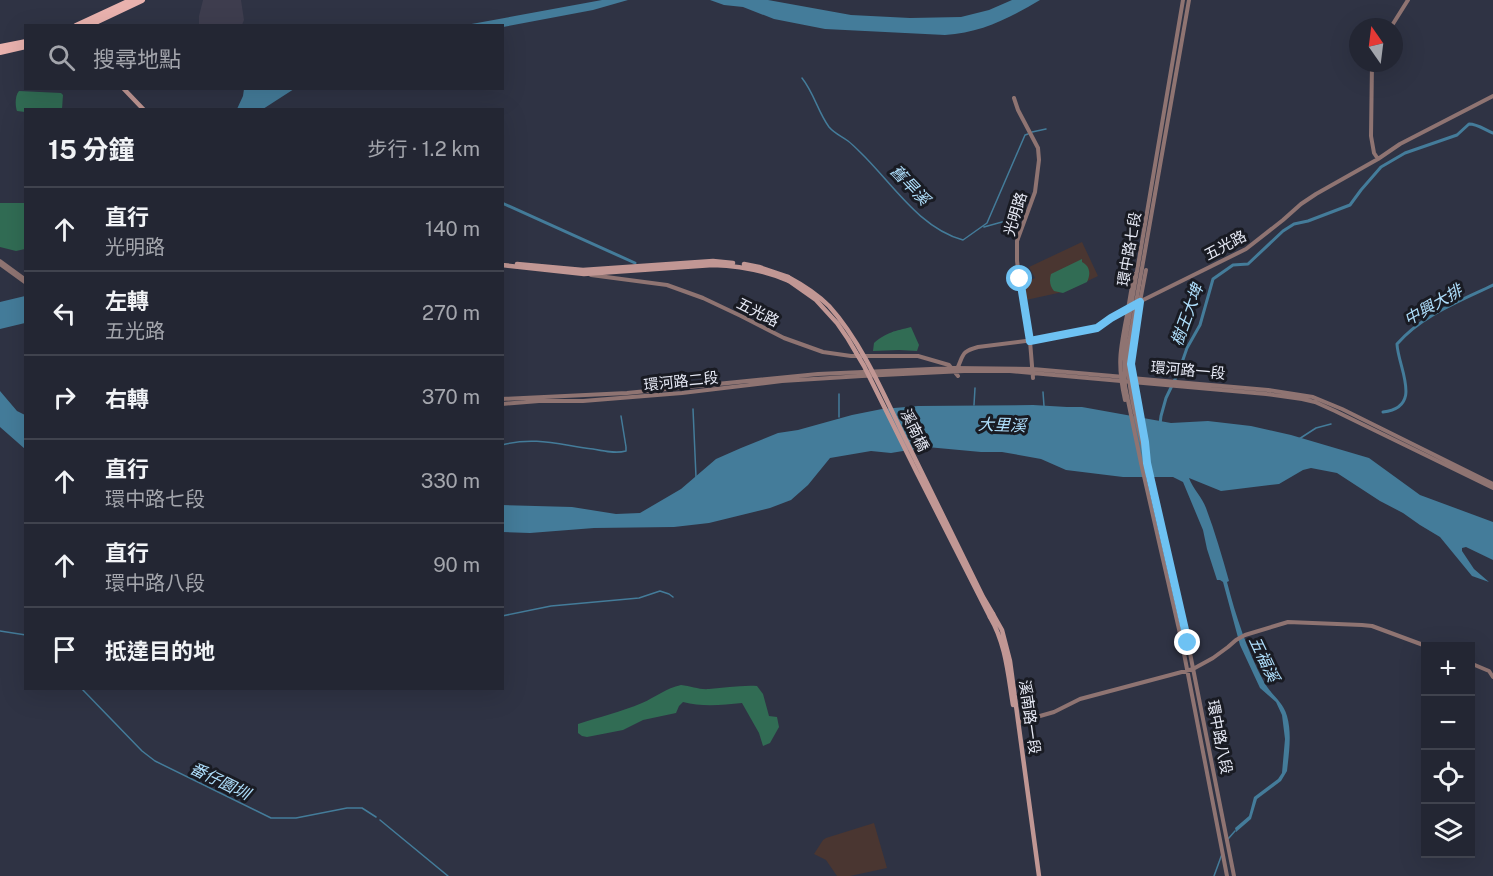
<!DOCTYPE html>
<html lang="zh-TW">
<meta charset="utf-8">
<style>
body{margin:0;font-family:"Public Sans","Noto Sans TC",sans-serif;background:#2b2e3b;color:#f1f3f6}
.controls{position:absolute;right:18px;bottom:18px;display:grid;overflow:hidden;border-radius:0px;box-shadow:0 6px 24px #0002}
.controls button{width:54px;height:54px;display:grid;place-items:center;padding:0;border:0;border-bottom:2px solid #40434e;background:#232633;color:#f1f3f6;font:30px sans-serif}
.compass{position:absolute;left:1349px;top:18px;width:54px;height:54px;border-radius:50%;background:#232633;box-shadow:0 6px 24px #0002;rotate:346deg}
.stop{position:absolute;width:18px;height:18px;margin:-14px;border:4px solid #6ec2f3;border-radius:50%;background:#fff}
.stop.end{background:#6ec2f3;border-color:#fff;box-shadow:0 2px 6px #0008}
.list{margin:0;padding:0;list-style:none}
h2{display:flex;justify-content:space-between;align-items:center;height:78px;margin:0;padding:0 24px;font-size:26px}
h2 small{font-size:20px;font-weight:400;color:#a3a5ac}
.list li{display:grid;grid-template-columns:39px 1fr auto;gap:18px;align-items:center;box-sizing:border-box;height:84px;padding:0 24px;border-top:2px solid #40434e}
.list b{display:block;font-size:22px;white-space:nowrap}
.list p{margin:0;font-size:20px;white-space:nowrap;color:#a3a5ac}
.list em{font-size:20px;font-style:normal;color:#a3a5ac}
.icon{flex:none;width:33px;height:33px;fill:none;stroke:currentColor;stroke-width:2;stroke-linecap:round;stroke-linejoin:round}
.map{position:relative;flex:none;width:1493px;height:876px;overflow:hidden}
.search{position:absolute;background:#232633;box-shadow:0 6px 24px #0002;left:24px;top:24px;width:480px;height:66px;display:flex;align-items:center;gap:15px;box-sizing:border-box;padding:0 21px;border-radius:0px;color:#a3a5ac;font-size:22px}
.panel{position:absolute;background:#232633;box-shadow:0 6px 24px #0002;left:24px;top:108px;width:480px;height:582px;border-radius:0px}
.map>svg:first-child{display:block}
.industrial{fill:#3e3d4e}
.education{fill:#4a3631}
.green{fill:#316c54}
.water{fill:#447c9a}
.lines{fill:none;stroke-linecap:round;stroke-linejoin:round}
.stream{stroke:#447c9a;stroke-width:1.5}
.canal{stroke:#447c9a;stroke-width:3}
.tertiary{stroke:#8f7472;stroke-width:4}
.secondary{stroke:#c19794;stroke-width:4.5}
.primary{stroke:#e9b2ae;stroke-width:6}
.tertiary-bridge{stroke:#8f7472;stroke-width:4}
.secondary-bridge{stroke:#c19794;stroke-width:4.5}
.route{stroke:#6ec2f3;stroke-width:8}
.labels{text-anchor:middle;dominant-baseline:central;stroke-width:6;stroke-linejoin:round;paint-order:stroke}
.street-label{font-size:15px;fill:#e7eaf6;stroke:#191b23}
.water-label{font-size:16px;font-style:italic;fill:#b0e0fd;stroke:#191b23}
</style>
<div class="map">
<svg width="1493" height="876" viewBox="0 0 1493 876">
<rect width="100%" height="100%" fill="#2f3344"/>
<path class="industrial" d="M203 0H241L244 20 242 25H199V16Z"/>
<path class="education" d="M1082 242 1098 276 1067 291 1026 300 1024 283 1035 278 1029 267Z
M874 823 887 868 850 876H837L826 860 814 854 823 840 826 838Z"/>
<path class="green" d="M19 91 61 93 63 95 62 109 26 110 25 112 17 111C15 106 15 95 19 91Z
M0 203H25V249L16 251 0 247Z
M1082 259V262C1090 266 1091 274 1087 282L1063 293 1054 291C1050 286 1049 281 1051 274Z
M911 327 919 345 917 351 899 350 873 351 874 343C887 332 895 331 911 327Z
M681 685C691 686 700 690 709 689 725 688 741 685 757 686L763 694 769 716 777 717 779 727 770 743 763 746 759 733 742 703C722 705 702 707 683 702L679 706 676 713 643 720 623 730 587 737 582 736 578 733V724C599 717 621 712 642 703 656 697 666 688 681 685Z"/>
<path class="water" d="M602 0H628L593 10 503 27 466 25Z
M710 0H768L851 15 910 18 961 17 989 10 1012 0H1040C1010 18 981 33 945 35L825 29 774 19 743 7 724 5Z
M244 89V88L294 89 263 109H237L243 96Z
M25 296V323L0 329V302Z
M0 391 17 411 25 415V449L0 427Z
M1033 405 1067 407H1082L1171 423 1208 421 1251 426 1291 435 1369 458 1420 495 1493 522V560L1466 547 1462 548V551L1474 569 1489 582 1472 576 1440 537 1420 525 1403 513 1380 501 1337 473 1311 468 1303 470 1279 484 1221 491 1189 478C1193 489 1202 497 1206 508 1215 532 1222 556 1229 581L1227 582C1236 617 1247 650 1264 682 1271 695 1283 701 1287 716 1292 733 1289 753 1287 771L1281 781 1257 799 1251 819 1236 832 1235 828 1249 816 1254 797 1278 779 1282 773 1285 739 1282 715 1276 702 1260 688 1240 645 1223 582 1220 580H1217L1207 549 1203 530 1183 482 1173 477H1123L1066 470 1041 459 1002 452H981L927 447 891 453 871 451 830 458 808 485 791 500 770 508 709 523 674 527 594 528 530 533 503 532 502 505 572 507 616 514 640 513 681 489 716 459 741 448 778 433 798 430 852 415 882 409 918 406Z"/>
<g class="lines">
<path class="stream" d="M802 78C814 93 818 112 829 127 834 133 841 136 848 141 852 144 857 149 861 153 892 183 919 228 963 240L987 223 1025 135 1028 134
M1032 132 1046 129
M984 227 1020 217
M1043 392 1044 406
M839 394V417
M974 405 975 388
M693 409 696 477
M1299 439 1316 428 1331 424
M502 445C535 436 560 445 593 449 603 451 615 454 626 451V447L621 416
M502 616 551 606 639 598 660 591 669 594 673 597
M0 631 26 635
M81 688 142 751 155 761 271 818H296L347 808H362L376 817
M380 820 448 876
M1228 839 1235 831
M1214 876 1222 854"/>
<path class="canal" d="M502 203 635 263
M1383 412C1424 407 1398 368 1397 344 1422 315 1460 301 1493 285
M1160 424 1161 416 1166 398 1179 371 1187 348 1200 325 1213 279 1233 265 1248 264 1283 231 1294 224 1308 221 1350 205 1361 190 1381 167 1405 153 1457 135 1469 124C1478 124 1485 130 1493 133"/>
<path class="tertiary" d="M1391 27 1408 0
M1372 63 1371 136 1374 153 1378 159
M1014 98 1018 110 1038 148 1039 160 1035 192 1017 241V261L1024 312 1030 341 1033 378
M0 261 26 280
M0 264 26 283
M591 275 667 285 703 298 741 316 784 338 823 352 851 356H918L949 365 958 376
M1138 312 1146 270
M1127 315 1134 274
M957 369C964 355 960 352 978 347L1049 338 1097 328 1129 307 1246 249 1283 220 1301 204 1316 194 1378 159 1400 144 1493 96
M1131 378 1268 390 1313 397 1342 409 1493 484
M502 399 627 393 818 374 953 368 1033 369 1124 377
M502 404 539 401H583L682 393 782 381 862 376 964 371H1010L1054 375 1266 394 1302 399 1315 402 1335 411 1493 488
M1141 463 1181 638 1227 876
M1147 463 1187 638 1234 876
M1470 663 1489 671 1493 677
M1018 721 1019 722 1054 712 1080 699 1193 669 1213 658 1228 647 1236 640 1245 635 1288 622 1362 625 1372 626 1426 646"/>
<path class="secondary" d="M123 88 144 110
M517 264 583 270 713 261 733 263
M744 264 759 267 788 277
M502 265 584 274 713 265C740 266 764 270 789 281
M993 614 1002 630 1010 661 1039 876
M990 617C1006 644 1008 675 1013 705"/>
<path class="primary" d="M76 26 132 0
M87 26 142 0
M0 47 26 42
M0 52 26 46"/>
<path class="tertiary-bridge" d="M1138 312 1131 364 1145 441
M1125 400C1117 365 1120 350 1127 315
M1141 463 1125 386 1124 348 1183 0
M1147 463C1138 425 1126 387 1128 348L1189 0"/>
<path class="secondary-bridge" d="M788 277C803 285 817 294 829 306 859 339 881 388 900 428 928 485 956 541 983 597L993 614
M789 281 816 300 837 323 848 339 864 366 917 473 990 617"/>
</g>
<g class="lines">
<path class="route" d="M1020 279 1030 341 1097 328 1111 318 1140 302 1131 364 1145 442 1147 463 1188 643"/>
</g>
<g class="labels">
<g class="street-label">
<text transform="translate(1015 214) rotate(-73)">光明路</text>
<text transform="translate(1225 245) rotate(-28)">五光路</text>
<text transform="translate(1129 249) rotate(-80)">環中路七段</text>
<text transform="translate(758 312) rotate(27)">五光路</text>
<text transform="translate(1188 370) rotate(5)">環河路一段</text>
<text transform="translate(681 381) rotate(-6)">環河路二段</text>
<text transform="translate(915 430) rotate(64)">溪南橋</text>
<text transform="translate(1030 717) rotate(82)">溪南路一段</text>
<text transform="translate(1220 737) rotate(79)">環中路八段</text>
</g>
<g class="water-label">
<text transform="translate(910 185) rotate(46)">舊旱溪</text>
<text transform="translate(1433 305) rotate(-30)">中興大排</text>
<text transform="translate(1187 315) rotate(-70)">樹王大埤</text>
<text transform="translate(1002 425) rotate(2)">大里溪</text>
<text transform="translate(1264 659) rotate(65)">五福溪</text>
<text transform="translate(220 781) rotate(26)">番仔園圳</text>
</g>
</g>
</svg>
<div class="controls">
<button>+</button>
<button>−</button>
<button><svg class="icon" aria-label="locate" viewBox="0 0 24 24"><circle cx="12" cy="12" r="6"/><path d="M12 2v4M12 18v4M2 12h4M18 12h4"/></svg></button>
<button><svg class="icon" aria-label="layers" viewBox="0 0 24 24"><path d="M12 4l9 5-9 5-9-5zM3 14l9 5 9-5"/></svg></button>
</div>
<svg class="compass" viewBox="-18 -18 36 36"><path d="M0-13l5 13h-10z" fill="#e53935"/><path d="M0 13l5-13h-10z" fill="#a3a5ac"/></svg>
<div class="stop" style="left:1020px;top:279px"></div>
<div class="stop end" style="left:1188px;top:643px"></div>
<div class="search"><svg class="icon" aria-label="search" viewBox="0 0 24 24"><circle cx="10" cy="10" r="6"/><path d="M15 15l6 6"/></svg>搜尋地點</div>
<section class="panel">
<h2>15 分鐘<small>步行 · 1.2 km</small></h2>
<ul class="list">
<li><svg class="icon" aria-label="ahead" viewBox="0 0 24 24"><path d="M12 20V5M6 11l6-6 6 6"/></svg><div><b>直行</b><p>光明路</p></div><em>140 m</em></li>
<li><svg class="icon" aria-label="left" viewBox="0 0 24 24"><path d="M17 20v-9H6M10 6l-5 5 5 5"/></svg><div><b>左轉</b><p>五光路</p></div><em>270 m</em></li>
<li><svg class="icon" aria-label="right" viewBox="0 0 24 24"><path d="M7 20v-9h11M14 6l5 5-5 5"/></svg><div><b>右轉</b></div><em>370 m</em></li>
<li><svg class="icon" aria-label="ahead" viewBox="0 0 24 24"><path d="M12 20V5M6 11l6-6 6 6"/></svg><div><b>直行</b><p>環中路七段</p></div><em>330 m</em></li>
<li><svg class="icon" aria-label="ahead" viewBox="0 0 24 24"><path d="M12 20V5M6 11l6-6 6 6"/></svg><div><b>直行</b><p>環中路八段</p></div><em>90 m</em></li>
<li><svg class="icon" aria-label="arrive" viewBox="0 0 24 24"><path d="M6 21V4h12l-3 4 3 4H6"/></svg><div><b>抵達目的地</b></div></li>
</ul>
</section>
</div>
